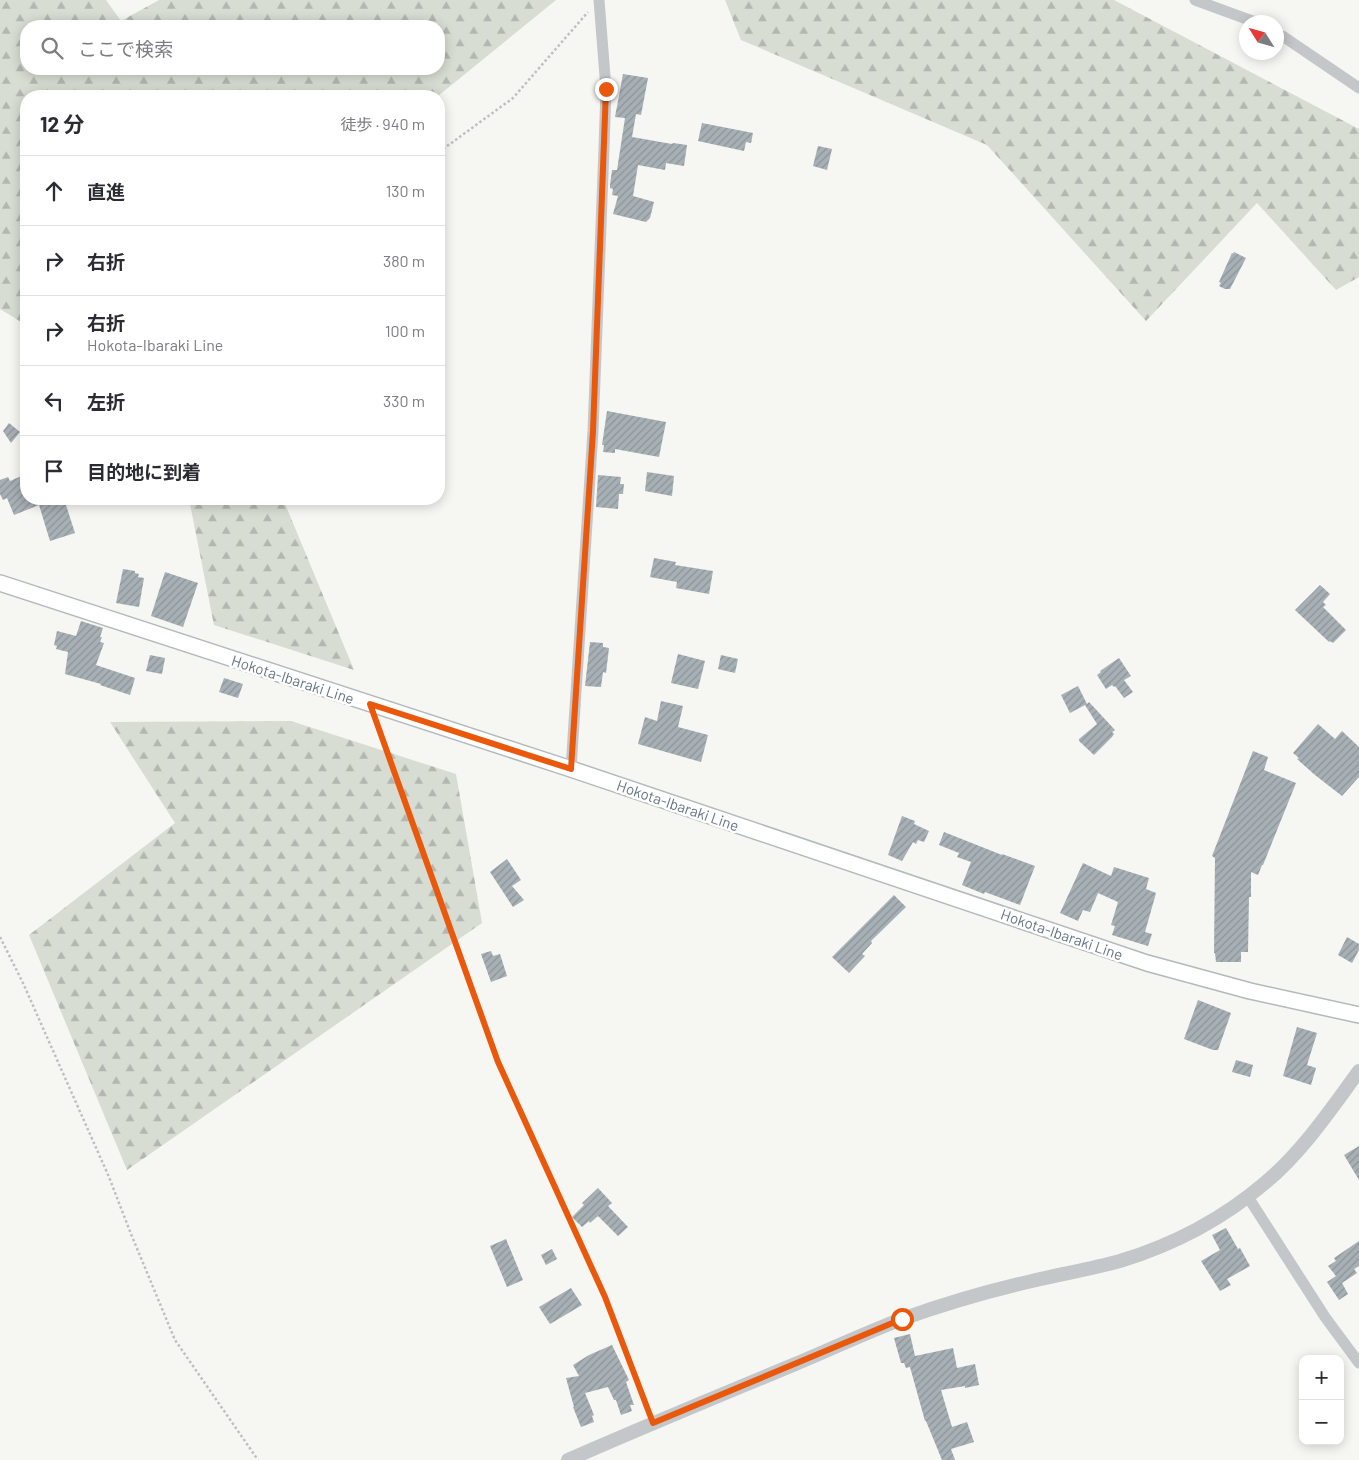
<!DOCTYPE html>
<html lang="ja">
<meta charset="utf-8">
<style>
body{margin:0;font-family:Barlow,"Noto Sans JP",sans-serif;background:#f7f7f7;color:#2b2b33}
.controls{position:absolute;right:15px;bottom:15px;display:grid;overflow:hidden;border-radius:10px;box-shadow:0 2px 12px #0003}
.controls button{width:45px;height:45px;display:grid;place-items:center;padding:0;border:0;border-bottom:1px solid #e1e1e2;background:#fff;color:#2b2b33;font:25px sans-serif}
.compass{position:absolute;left:1239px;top:15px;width:45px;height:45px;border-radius:50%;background:#fff;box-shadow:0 2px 12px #0003;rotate:307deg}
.stop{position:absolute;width:15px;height:15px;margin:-11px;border:4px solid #ea580c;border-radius:50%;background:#fff}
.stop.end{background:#ea580c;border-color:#fff;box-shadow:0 1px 5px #0008}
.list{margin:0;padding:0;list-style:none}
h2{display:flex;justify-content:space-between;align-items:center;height:65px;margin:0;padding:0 20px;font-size:21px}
h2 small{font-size:16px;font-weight:400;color:#7c7c81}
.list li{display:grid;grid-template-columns:32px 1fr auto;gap:15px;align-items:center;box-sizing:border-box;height:70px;padding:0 20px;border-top:1px solid #e1e1e2}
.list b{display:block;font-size:19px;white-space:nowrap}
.list p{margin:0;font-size:16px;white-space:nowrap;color:#7c7c81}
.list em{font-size:16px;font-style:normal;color:#7c7c81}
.icon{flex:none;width:28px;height:28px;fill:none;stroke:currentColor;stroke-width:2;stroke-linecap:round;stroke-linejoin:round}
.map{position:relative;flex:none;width:1359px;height:1460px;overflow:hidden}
.search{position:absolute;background:#fff;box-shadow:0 2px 12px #0003;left:20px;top:20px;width:425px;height:55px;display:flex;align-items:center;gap:12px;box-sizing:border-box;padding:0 18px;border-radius:20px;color:#7c7c81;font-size:19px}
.panel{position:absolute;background:#fff;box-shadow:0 2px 12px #0003;left:20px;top:90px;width:425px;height:415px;border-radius:20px}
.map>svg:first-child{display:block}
.forest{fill:url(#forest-firs);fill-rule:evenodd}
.building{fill:url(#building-hatch)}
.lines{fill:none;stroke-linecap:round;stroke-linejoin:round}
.secondary-casing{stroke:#b3b9bd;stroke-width:18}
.path{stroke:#bdbfc1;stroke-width:2.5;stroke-dasharray:2.5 2.5;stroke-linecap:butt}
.minor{stroke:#c3c7ca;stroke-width:11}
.tertiary{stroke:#c3c7ca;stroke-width:14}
.secondary{stroke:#fff;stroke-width:15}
.route{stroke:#ea580c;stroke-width:6}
.labels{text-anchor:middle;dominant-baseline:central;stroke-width:5;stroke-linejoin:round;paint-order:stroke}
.street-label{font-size:15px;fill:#647683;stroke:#fff}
</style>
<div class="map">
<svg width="1359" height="1460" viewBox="0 0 1359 1460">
<defs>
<pattern id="forest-firs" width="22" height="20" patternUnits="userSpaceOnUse" patternTransform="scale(1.25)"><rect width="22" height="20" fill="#d7ddd3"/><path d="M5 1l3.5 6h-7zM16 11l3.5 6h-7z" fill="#b2b8b1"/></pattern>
<pattern id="building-hatch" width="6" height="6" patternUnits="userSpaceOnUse" patternTransform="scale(1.25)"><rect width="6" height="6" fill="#a7b0b5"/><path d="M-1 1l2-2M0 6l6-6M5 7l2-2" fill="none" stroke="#8c9499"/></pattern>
</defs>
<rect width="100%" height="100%" fill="#f6f6f2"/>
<path class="forest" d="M0 0H106L121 21 159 0H556L438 96H26V325L0 309ZM439 26V69H26V26Z
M725 0H1114L1359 129V277L1336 290 1257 203 1146 321 987 145 741 40Z
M189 499H283L354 670 214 625Z
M291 721 456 774 482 923 127 1170 29 935 175 823 110 722Z"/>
<path class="building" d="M623 74 648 78 641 115 636 114 632 137 672 144 673 143 687 145 684 166 666 163 665 170 638 165 633 196 654 202 650 218 646 222 613 214 618 196 612 195 613 189 610 188V185L612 170H617L625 118 615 117Z
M702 123 753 133 751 143 746 142 744 151 698 141Z
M818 146 832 149 827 170 813 166Z
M1234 252 1246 258 1230 289H1225L1219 286 1221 283 1219 282 1232 253 1233 254Z
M607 411 666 422 659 457 615 449V453L603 452 604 445H602Z
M9 423 20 432 11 443 3 431Z
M647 472 674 476 672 496 645 491Z
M26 474V499H59L61 503 65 502 75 533 50 541 39 505 14 515 7 498 3 500 0 494V480L8 477 10 481Z
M598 475 621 477 620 484H624L623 494H619L618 509 596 507Z
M654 558 676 562 675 565 713 571 709 594 676 588 677 582 650 577Z
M123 569 135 571V573L139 574 138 577 144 578 139 607 116 603Z
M165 572 198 583 183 627 151 616Z
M1320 585 1330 594 1323 602 1326 605 1323 607 1346 630 1333 643 1330 641 1329 642 1295 610Z
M81 621 103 628 100 637H102L100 642 104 643 96 665 135 678 130 695 100 685 101 684 65 674 68 652 56 649 57 646 54 645 57 631 76 636Z
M590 642 603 643V647L609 648 606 673 603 672 601 687 585 686Z
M678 654 705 661 698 689 671 683Z
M150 655 165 658 162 674 146 671Z
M721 655 738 659 735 673 718 669Z
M1119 658 1131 676 1124 680 1133 692 1124 698 1115 686 1114 687 1112 685 1106 689 1097 675 1101 672 1100 671Z
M224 678 243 684 238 698 219 692Z
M1078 686 1087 704 1089 702 1115 730 1112 732 1114 734 1112 737 1094 755 1079 741V739L1097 724 1085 705 1070 713 1061 695Z
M661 701 683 706 678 727 708 735 701 762 638 744 645 717 657 721Z
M1318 724 1335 739 1342 731 1359 747V777L1342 796 1315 775 1297 759 1299 758 1293 753Z
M1253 751 1268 757 1264 770 1296 783 1263 865H1262L1258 875 1251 872V897H1249L1248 952H1241V962H1216L1215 953H1214L1215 858 1212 856Z
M902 816 915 821 914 824 929 831 924 842 918 840 916 844 913 842 902 861 888 855Z
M944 832 1002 855V854L1035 866 1020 905 985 892 984 894 962 885 971 862 957 857 959 853 939 845Z
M507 859 521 880 512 886 524 900 513 907 490 872Z
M1083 863 1111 876 1114 867 1149 878 1146 889 1156 893 1145 932 1152 934 1148 946 1112 935 1115 926 1111 925 1118 902 1098 893 1090 912 1083 910 1078 921 1060 913Z
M894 895 906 907 871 941 872 943 862 954 865 956 849 973 832 957Z
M1347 937 1359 944V950L1352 963 1338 955Z
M491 951 493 956 500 954 507 976 491 982 481 954Z
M1198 1000 1231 1013 1218 1050H1213L1184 1039Z
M1297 1027 1317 1033 1307 1065 1316 1068 1311 1085 1283 1076Z
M1236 1060 1253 1065 1250 1077 1232 1072Z
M1359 1146V1180L1344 1155Z
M598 1188 612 1203 608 1206 628 1227 618 1236 598 1216 590 1223 589 1221 582 1227 572 1217 584 1205 582 1203Z
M1226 1228 1238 1249 1240 1248 1250 1266 1227 1279 1231 1285 1220 1291 1201 1261 1220 1250 1212 1235Z
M506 1239 523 1280 507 1287 490 1246Z
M1359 1241V1266L1354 1269 1357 1273 1342 1283 1348 1294 1339 1300 1327 1282 1336 1276 1328 1266 1336 1261 1334 1258Z
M552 1249 557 1259 546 1265 541 1255Z
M571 1288 582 1305 550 1324 539 1307Z
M910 1334 915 1356 953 1348 957 1368 975 1364 979 1385 965 1388V1386L941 1390 952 1427 967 1422 974 1442 951 1449 955 1460H942L926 1421H925L910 1367 906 1368 904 1363H901L894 1338Z
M612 1345 629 1380 626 1382 634 1405H630L632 1411 621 1415 616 1400H614L608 1387 585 1393 594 1415 592 1416 594 1422 581 1427 573 1407H574L566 1378 579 1376 573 1365 589 1355Z"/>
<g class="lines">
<g class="secondary-casing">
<path id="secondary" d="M0 583 571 769 1147 963 1250 991 1359 1015"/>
</g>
<path class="path" d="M439 152 513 98 588 12
M376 720 498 1062 605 1297 649 1412
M0 937 23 983 109 1177 131 1234 175 1340 258 1460"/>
<path class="minor" d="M1195 0 1255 22
M1276 33 1284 37 1359 88
M571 769 593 431 604 148 606 89 599 0
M1248 1197 1325 1317 1359 1363"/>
<path class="tertiary" d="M568 1460C643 1427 718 1396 793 1365 829 1350 865 1333 902 1319 944 1304 988 1291 1032 1281 1061 1274 1091 1269 1120 1261 1173 1245 1224 1218 1266 1182 1303 1151 1331 1109 1359 1071"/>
<use href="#secondary" class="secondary"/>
</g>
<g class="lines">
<path class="route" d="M606 89 593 431 571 769 370 704 498 1062 605 1297 653 1423 902 1319"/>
</g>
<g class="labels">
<g class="street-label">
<text transform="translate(293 679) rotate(18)">Hokota-Ibaraki Line</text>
<text transform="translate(678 805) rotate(19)">Hokota-Ibaraki Line</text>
<text transform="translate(1062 934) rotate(19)">Hokota-Ibaraki Line</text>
</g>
</g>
</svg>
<div class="controls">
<button>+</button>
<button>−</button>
</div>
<svg class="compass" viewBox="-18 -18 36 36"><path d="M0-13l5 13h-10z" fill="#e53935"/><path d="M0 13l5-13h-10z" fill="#7c7c81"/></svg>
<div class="stop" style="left:902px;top:1319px"></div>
<div class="stop end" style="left:606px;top:89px"></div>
<div class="search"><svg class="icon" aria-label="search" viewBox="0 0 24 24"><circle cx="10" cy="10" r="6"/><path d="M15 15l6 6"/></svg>ここで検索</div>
<section class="panel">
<h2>12 分<small>徒歩 · 940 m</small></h2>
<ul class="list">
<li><svg class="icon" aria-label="ahead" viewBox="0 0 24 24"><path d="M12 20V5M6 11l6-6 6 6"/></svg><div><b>直進</b></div><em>130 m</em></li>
<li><svg class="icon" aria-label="right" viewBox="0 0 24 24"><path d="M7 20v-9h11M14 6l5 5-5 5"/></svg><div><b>右折</b></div><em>380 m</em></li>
<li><svg class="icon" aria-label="right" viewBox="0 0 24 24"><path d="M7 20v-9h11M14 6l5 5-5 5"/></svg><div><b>右折</b><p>Hokota-Ibaraki Line</p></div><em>100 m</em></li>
<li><svg class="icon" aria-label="left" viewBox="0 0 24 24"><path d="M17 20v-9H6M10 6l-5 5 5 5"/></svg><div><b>左折</b></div><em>330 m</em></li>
<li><svg class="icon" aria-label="arrive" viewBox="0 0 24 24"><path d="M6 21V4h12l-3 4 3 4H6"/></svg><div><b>目的地に到着</b></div></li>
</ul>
</section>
</div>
